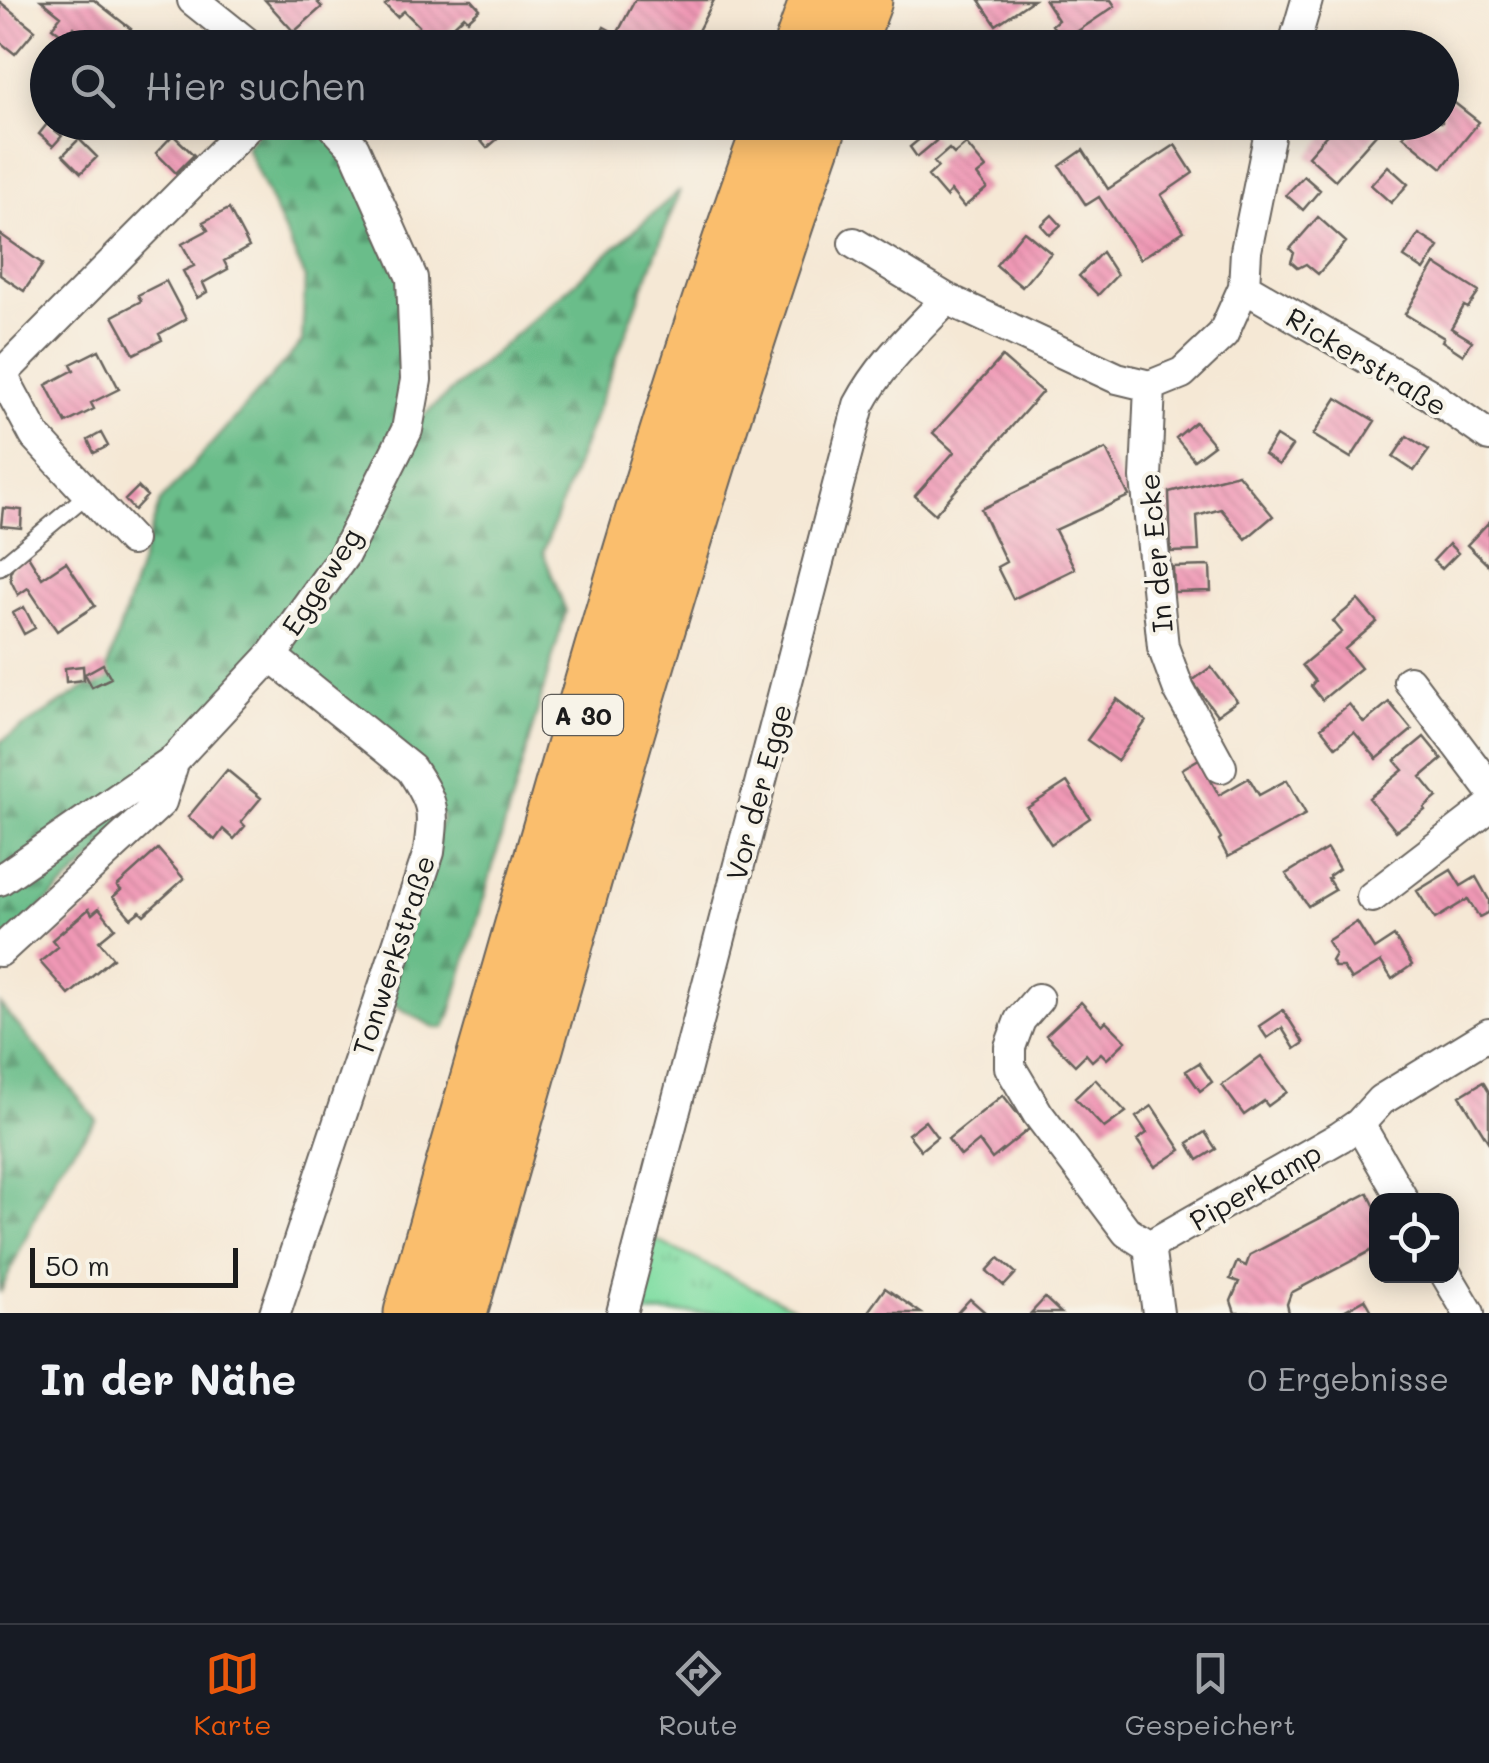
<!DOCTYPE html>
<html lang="de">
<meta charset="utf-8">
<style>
body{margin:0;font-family:Mali,sans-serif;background:#242831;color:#f1f3f6}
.controls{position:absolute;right:30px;bottom:30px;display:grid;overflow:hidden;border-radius:20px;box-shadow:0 5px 25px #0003}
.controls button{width:90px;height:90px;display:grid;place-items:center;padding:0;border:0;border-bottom:2px solid #363941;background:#171b24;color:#f1f3f6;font:50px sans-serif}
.scale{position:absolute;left:30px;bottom:25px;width:208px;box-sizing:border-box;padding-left:10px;border:5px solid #1c1c1c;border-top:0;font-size:28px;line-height:35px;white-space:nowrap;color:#1c1c1c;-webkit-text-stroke:8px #f7f3e8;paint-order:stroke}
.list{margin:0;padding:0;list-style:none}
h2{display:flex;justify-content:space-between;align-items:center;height:130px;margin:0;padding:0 40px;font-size:42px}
h2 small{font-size:32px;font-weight:400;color:#9ea1a6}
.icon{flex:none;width:55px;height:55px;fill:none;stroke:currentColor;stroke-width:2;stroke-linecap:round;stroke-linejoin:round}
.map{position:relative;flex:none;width:1489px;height:1313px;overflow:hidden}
.search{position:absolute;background:#171b24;box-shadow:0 5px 25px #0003;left:30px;right:30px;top:30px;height:110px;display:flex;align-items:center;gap:25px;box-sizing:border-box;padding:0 35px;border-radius:55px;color:#9ea1a6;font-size:38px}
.sheet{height:310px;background:#171b24}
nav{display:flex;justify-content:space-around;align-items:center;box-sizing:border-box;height:140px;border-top:2px solid #363941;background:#171b24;font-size:28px;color:#9ea1a6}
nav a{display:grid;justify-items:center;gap:5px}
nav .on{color:#ea580c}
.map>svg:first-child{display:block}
.grass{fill:url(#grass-tufts);stroke:#507d60;stroke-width:2.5}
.forest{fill:url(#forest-firs);stroke:#436c53;stroke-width:2.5}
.building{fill:url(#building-back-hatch)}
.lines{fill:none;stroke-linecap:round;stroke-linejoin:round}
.service-casing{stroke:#68635d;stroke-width:19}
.minor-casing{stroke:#68635d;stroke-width:34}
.motorway-casing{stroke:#68635d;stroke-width:59}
.service{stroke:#fff;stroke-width:15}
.minor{stroke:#fff;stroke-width:30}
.motorway{stroke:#fabe6d;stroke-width:55}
.labels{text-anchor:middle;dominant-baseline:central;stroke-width:8;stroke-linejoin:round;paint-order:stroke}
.shield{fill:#f7f3e8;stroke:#5e5c59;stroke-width:2.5}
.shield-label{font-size:25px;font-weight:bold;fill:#1c1c1c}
.street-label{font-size:28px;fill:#1c1c1c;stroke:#f7f3e8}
</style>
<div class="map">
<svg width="1489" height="1313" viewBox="0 0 1489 1313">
<defs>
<pattern id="grass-tufts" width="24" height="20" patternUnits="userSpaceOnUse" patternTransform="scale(2.5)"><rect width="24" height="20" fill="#83dea4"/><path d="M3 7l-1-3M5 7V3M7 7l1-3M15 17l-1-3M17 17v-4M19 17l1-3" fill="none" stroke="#71be8d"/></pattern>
<pattern id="forest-firs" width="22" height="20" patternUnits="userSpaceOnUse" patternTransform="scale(2.5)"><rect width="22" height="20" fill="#6abd8a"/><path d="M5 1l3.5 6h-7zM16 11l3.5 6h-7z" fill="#569970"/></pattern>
<pattern id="building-back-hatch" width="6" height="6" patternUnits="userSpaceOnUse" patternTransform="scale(2.5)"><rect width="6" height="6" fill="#f099b6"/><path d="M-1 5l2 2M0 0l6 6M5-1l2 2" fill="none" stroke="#cd839c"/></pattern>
</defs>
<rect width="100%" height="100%" fill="#f7f3e8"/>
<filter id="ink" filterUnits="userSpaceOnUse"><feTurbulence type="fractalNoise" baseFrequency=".01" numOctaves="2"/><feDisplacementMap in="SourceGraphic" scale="20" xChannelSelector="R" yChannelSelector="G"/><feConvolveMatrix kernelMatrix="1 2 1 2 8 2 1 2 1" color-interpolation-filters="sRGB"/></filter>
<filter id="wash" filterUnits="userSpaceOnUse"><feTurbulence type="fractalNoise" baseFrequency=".0048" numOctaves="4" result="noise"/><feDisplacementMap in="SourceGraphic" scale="40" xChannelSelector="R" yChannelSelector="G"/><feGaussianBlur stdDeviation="2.25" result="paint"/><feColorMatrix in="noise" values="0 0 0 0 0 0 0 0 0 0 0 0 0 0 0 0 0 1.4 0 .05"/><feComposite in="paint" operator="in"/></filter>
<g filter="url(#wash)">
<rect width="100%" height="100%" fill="#f5e8d5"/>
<path class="grass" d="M654 1239 805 1313H634Z"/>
<path class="forest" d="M264 123H317L346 154 404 278 407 378 392 443 680 190 543 552 566 611 450 1016 445 1028H436L383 999 443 815 267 658 160 796 0 946V742L105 675 160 502 302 342 305 277 246 147Z
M0 1004 97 1120 58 1168 0 1293Z"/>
<g id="blocks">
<path class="building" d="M41 0H94L131 29 117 48H100L74 27 66 38 52 27 61 16Z
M265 0H322L318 3 322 7 294 32Z
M391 0H472L480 9 468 20 464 16 433 46 416 29 419 26 404 11 397 17 385 5Z
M635 0H714L689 48H641L626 40 622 48H593L604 27 617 34Z
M979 0H1033L996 25Z
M1045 0H1111L1115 6 1063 41 1052 25 1058 20Z
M0 2 35 30 15 54 0 42Z
M1442 93 1479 122 1442 168 1403 136 1414 122H1442Z
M465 122H517L508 136 502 135 487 148Z
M1338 122H1363L1376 134 1335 180 1308 156Z
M47 124 62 136 53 146 39 134Z
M928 132 936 141 917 157 910 147Z
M173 135 194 155 176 173 156 153Z
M79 139 97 157 81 173 63 155Z
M966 144 986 168 977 175 987 188 964 207 951 191 946 197 928 176 938 167 934 162 949 149 954 154Z
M1175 145 1193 173 1161 195 1184 231 1140 259 1099 197 1086 205 1060 166 1083 150 1108 189Z
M1388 166 1408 184 1391 203 1371 185Z
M1304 176 1320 190 1303 210 1286 195Z
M229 209 249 247 224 261 228 269 203 283 207 292 197 298 183 271 194 266 182 244 208 230 203 222Z
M1052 215 1061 225 1050 235 1041 225Z
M1318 217 1346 242 1318 274 1306 264 1298 268 1291 262 1294 253 1290 249Z
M1024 231 1051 253 1022 287 996 265Z
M0 234 43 264 24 291 0 275Z
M1419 234 1439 247 1424 270 1404 257Z
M1102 252 1117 275 1098 295 1079 276Z
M1435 264 1479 292 1468 308 1464 306 1451 328 1472 341 1463 355 1442 341 1444 338 1405 314Z
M166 281 186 319 159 334 162 340 134 354 113 316 141 301 138 295Z
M99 350 119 389 91 403 94 409 66 423 46 385 74 370 71 364Z
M1002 357 1042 392 935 514 915 496 954 452 933 433Z
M1337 398 1375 421 1351 458 1313 435Z
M1195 422 1214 445 1194 460 1176 438Z
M101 433 108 446 94 453 88 440Z
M1276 436 1292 446 1279 465 1264 455Z
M1407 436 1429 450 1414 471 1393 457Z
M1106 449 1129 496 1055 530 1075 569 1013 599 997 567 1006 562 981 509Z
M1238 474 1273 516 1246 539 1221 509 1197 516 1199 551 1171 552 1169 492Z
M138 487 147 496 134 510 125 500Z
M3 508 22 510 21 528 1 526Z
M1489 522V566L1467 545Z
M1449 544 1458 553 1442 569 1433 561Z
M27 554 42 578 66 562 95 606 57 631 28 588 18 595 11 581 10 573 13 566Z
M1210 566 1211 591 1174 592 1173 567Z
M1358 600 1377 622 1345 649 1361 668 1322 700 1311 686 1315 681 1302 665 1342 632 1333 621Z
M24 607 35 628 24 634 13 613Z
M103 664 111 678 92 687 85 674Z
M83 666 84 680 66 682 65 668Z
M1211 667 1237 701 1217 715 1192 681Z
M1117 699 1146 721 1117 761 1087 740Z
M1389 702 1412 730 1377 759 1354 732 1336 747 1321 728 1349 704 1364 723Z
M1424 737 1442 759 1421 777 1437 797 1424 808 1425 810 1396 831 1369 798 1403 770 1395 761Z
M1199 759 1219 795 1249 778 1259 795 1287 780 1306 814 1228 857 1219 840 1221 838 1182 769Z
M227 770 261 798 241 822 245 826 234 839 223 829 215 840 188 817Z
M1067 782 1090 818 1051 844 1027 808Z
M158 849 184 879 144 915 140 911 131 918 113 897 121 890 117 886Z
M1327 849 1339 869 1329 876 1330 878 1328 879 1335 890 1308 906 1286 874Z
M1451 870 1461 886 1476 877 1489 900V912L1479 917 1468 899 1435 919 1417 891Z
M99 908 115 928 99 941 113 958 69 995 40 962 58 947 52 940 89 909 92 914Z
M1357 922 1374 949 1394 936 1412 965 1392 979 1381 962 1351 980 1343 967H1335L1331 961 1335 954 1327 941Z
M1081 1002 1102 1025 1106 1021 1126 1041 1107 1059 1101 1053 1092 1061 1086 1054 1075 1065 1046 1035Z
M1283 1010 1304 1043 1295 1049 1282 1028 1267 1038 1259 1026Z
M1261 1056 1287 1092 1268 1106 1264 1101 1244 1115 1222 1085Z
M1199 1063 1212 1082 1200 1091 1186 1071Z
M1095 1079 1126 1112 1104 1128 1075 1098Z
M1483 1082 1489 1092V1143L1460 1096Z
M1003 1095 1029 1129 992 1159 979 1141 961 1156 948 1139Z
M1152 1106 1181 1150 1155 1167 1137 1140 1147 1133 1136 1117Z
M925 1121 937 1137 921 1150 908 1134Z
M1205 1132 1216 1149 1198 1160 1188 1143Z
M1368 1193 1376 1209V1248L1291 1293 1287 1304 1289 1313H1235L1231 1301 1239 1282 1230 1279 1237 1262 1246 1266 1250 1255Z
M999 1258 1016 1273 1004 1286 987 1271Z
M885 1288 921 1313H867Z
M1045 1298 1061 1313H1031Z
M970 1299 986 1313H957Z
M1365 1299 1373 1313H1340Z"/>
</g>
</g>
<g filter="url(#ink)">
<use href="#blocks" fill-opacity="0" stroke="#68635d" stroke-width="2.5"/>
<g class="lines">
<g class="service-casing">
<path id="service" d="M0 567 88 494"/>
</g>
<g class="minor-casing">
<path id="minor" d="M193 0 253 48
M1293 48 1307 0
M854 243 947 299 1117 378 1150 386 1182 373 1223 334 1244 287 1246 251 1272 122
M1244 287 1429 394 1489 436
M0 371 35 436 131 540
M0 376 252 122
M1150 386 1146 478 1163 647 1179 690 1221 767
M271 656 411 769C435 805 434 810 429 852L275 1313
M1409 681 1489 787
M0 880 174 760 271 656 344 555 407 430 416 380 412 278 354 148 330 122
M1372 897 1489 807
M0 951 161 802 174 760
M1038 999 1020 1020 1010 1047V1067L1038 1114 1127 1232 1149 1246
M1359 1124 1403 1200
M1149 1246 1340 1137 1359 1124 1381 1100 1489 1034
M1149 1246 1158 1313
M1447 1276 1469 1313
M622 1313 859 405C881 363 915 333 947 299"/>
</g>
<g class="motorway-casing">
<path id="motorway" d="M801 48 818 0
M846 48 864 0
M412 1313C459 1145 508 977 556 810 622 579 690 348 773 122
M459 1313C574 915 683 514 820 122"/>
</g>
<use href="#service" class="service"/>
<use href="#minor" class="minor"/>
<use href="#motorway" class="motorway"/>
</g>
</g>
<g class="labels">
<rect class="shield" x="543" y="695" width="80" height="40" rx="8"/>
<g class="shield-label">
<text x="583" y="715">A 30</text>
</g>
<g class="street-label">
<text transform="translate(1367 361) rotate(31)">Rickerstraße</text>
<text transform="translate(1155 553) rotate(-95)">In der Ecke</text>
<text transform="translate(321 581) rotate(-57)">Eggeweg</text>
<text transform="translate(758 792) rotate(-75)">Vor der Egge</text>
<text transform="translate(393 955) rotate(-72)">Tonwerkstraße</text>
<text transform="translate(1255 1186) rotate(-30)">Piperkamp</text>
</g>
</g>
</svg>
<div class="controls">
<button><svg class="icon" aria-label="locate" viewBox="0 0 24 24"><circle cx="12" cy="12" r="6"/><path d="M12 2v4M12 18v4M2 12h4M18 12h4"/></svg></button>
</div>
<div class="scale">50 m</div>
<div class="search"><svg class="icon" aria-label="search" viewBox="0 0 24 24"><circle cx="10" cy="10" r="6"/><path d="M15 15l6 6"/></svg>Hier suchen</div>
</div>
<section class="sheet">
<h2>In der Nähe<small>0 Ergebnisse</small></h2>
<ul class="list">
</ul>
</section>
<nav>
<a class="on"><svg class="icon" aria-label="map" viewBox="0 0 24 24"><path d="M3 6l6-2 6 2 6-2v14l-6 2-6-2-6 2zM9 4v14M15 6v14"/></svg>Karte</a>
<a><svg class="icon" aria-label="directions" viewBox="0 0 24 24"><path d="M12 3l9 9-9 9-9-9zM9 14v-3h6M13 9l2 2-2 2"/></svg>Route</a>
<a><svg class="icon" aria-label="saved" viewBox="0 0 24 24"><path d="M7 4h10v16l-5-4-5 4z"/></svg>Gespeichert</a>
</nav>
